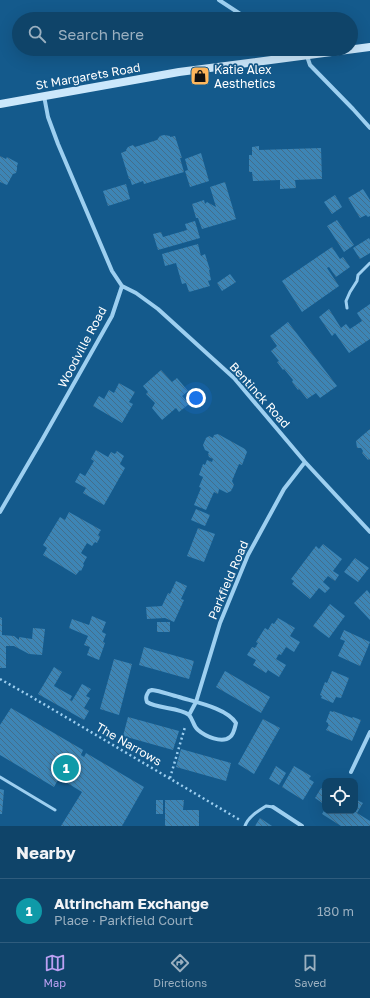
<!DOCTYPE html>
<meta charset="utf-8">
<style>
body{margin:0;font-family:"Golos Text",sans-serif;background:#1d4e71;color:#f1f3f6}
.controls{position:absolute;right:12px;bottom:12px;display:grid;overflow:hidden;border-radius:8px;box-shadow:0 4px 16px #0002}
.controls button{width:36px;height:36px;display:grid;place-items:center;padding:0;border:0;border-bottom:1px solid #2f5c7d;background:#0f4469;color:#f1f3f6;font:20px sans-serif}
.you{position:absolute;left:196px;top:398px;width:14px;height:14px;margin:-10px;border:3px solid #fff;border-radius:50%;background:#1a73e8;box-shadow:0 0 0 6px #1a73e833}
.badge{display:grid;place-items:center;width:26px;height:26px;border-radius:50%;background:#bca0f2;color:#fff;font-size:13px;font-weight:700}
.pin{position:absolute;translate:-50% -50%;border:2px solid #fff;box-shadow:0 1px 4px #0006}
.list{margin:0;padding:0;list-style:none}
h2{display:flex;justify-content:space-between;align-items:center;height:52px;margin:0;padding:0 16px;font-size:17px}
h2 small{font-size:13px;font-weight:400;color:#9bb0c0}
.list li{display:grid;grid-template-columns:26px 1fr auto;gap:12px;align-items:center;box-sizing:border-box;height:64px;padding:0 16px;border-top:1px solid #2f5c7d}
.list b{display:block;font-size:15px;white-space:nowrap}
.list p{margin:0;font-size:13px;white-space:nowrap;color:#9bb0c0}
.list em{font-size:13px;font-style:normal;color:#9bb0c0}
.icon{flex:none;width:22px;height:22px;fill:none;stroke:currentColor;stroke-width:2;stroke-linecap:round;stroke-linejoin:round}
.map{position:relative;flex:none;width:370px;height:826px;overflow:hidden}
.search{position:absolute;background:#0f4469;box-shadow:0 4px 16px #0002;left:12px;right:12px;top:12px;height:44px;display:flex;align-items:center;gap:10px;box-sizing:border-box;padding:0 14px;border-radius:22px;color:#9bb0c0;font-size:15px}
.sheet{height:116px;background:#0f4469}
nav{display:flex;justify-content:space-around;align-items:center;box-sizing:border-box;height:56px;border-top:1px solid #2f5c7d;background:#0f4469;font-size:11px;color:#9bb0c0}
nav a{display:grid;justify-items:center;gap:2px}
nav .on{color:#bca0f2}
.map>svg:first-child{display:block}
.building{fill:url(#building-back-hatch)}
.lines{fill:none;stroke-linecap:round;stroke-linejoin:round}
.path{stroke:#9dcff0;stroke-width:2.5;stroke-dasharray:2 3;stroke-linecap:butt}
.lane{stroke:#9dcff0;stroke-width:3}
.street{stroke:#9dcff0;stroke-width:4}
.secondary{stroke:#cbe7fb;stroke-width:8}
.labels{text-anchor:middle;dominant-baseline:central;stroke-width:3.5;stroke-linejoin:round;paint-order:stroke}
.poi-label{font-size:12px;fill:#fff;stroke:#145a8c;text-anchor:start}
.street-label{font-size:12px;fill:#fff;stroke:#145a8c}
</style>
<div class="map">
<svg width="370" height="826" viewBox="0 0 370 826">
<defs>
<pattern id="building-back-hatch" width="6" height="6" patternUnits="userSpaceOnUse"><rect width="6" height="6" fill="#3d85b5"/><path d="M-1 5l2 2M0 0l6 6M5-1l2 2" fill="none" stroke="#436e8b"/></pattern>
</defs>
<rect width="100%" height="100%" fill="#145a8c"/>
<path class="building" d="M164 135 170 136V137L175 136 182 158H180L184 172 144 184 143 181 132 185 130 179H129L121 153 126 151V150L128 147 133 145 135 147 157 140 160 136Z
M259 146V150L321 148 322 179 295 180 296 188 280 189V180L253 181 252 172H249V155H252V147Z
M201 153 209 181 190 187 185 171 188 170 185 159Z
M0 156 6 159 7 157 18 163 17 166V169L16 173 13 174 7 185 0 182Z
M225 182 236 219 202 229 198 218H196L192 204 204 200 205 204 207 202 216 207 210 187Z
M126 184 130 199 108 206 103 191Z
M363 189 370 200V216L368 217 366 215 360 218 348 198Z
M335 195 342 207 332 214 324 202Z
M337 220 354 245 344 252 327 226Z
M195 221 200 238 158 250 153 234 161 232 163 237 187 230 185 224Z
M369 238 370 240V253L360 259 353 248Z
M198 244 201 256 205 254 210 270H209L211 280 208 281 210 286 189 292 186 283 182 284 176 263 165 266 162 254Z
M332 247 340 259 343 257 350 267 336 277 329 267 327 268 339 286 302 312 282 281Z
M230 274 236 282 222 291 217 283Z
M370 304V339L349 353 335 333 332 336 319 317 329 309 341 328 346 324 350 329 362 321 357 313Z
M288 322 337 386 320 398 316 393 307 399 299 389 298 390 292 382 293 380 284 369 283 370 277 362 279 361 271 351 277 346 270 336Z
M161 370 172 382 177 378 188 391 182 396 189 404 179 412 176 408 162 420 152 408 155 403 146 394 148 392 143 386Z
M119 383 135 392 129 402 133 404 122 423 93 406 99 396 104 399 109 390 114 393Z
M370 429V460L369 459 368 460 362 453 363 451 361 448H357L356 441Z
M218 434 245 449 247 452 242 465 239 464 232 481 234 485 231 491 227 493 219 489 218 494 214 492 206 510 194 505 201 488 199 487 203 477 199 475 203 464 205 465 207 460 212 462 213 459 209 457 208 454 209 452 205 450 203 445 206 438 209 436 213 438 214 435Z
M96 450 108 457 111 452 115 454 117 451 124 456 120 464 125 468 104 505 83 493 86 488 75 482 80 473 85 476 94 461 91 459Z
M196 509 210 515 205 526 191 520Z
M69 512 101 530 98 535 100 537 97 543 95 542 92 546 87 543 81 553 87 557 83 564 84 565 81 571 80 570 76 575 43 555 47 548 43 545 60 517 65 520Z
M198 528 215 534 204 562 187 556Z
M323 544 342 559 333 571 339 575 335 581 328 576 323 582 330 588 325 593 319 588 310 599 292 584 294 581 291 579 316 546 319 549Z
M355 558 369 568 358 582 344 572Z
M176 581 187 586 181 599 184 600 174 622 165 618 147 619 146 607 162 606 168 593 170 594Z
M367 590 370 594V620L354 603Z
M330 604 345 616 329 638 313 626Z
M92 616 106 622 102 632 106 634 103 642 105 643 99 660 87 655 90 647 84 645 88 636 69 628 72 619 89 625Z
M0 617 2 618V635L14 636 19 640V637L32 639 33 628 45 629 42 655 29 654 14 646H6V668H0Z
M278 618 295 628 290 636 300 642 294 652 286 647 281 655 279 654 276 659 286 665 279 677 268 670 266 673 253 665 256 660 247 655 252 647 255 648 258 643 256 642 265 628 268 630 272 623 274 624Z
M157 622H170V632H157Z
M344 630 370 642 360 666 338 656 345 641 340 639Z
M144 647 194 661 189 679 139 665Z
M114 659 132 664 119 715 100 709Z
M54 667 62 672 54 686 72 696 70 700 72 701 82 684 91 689 86 696 90 698 84 708 89 711 84 720 38 694Z
M225 671 270 697 261 713 216 687Z
M332 671 349 678 341 698 336 697 333 703 321 698 322 696 320 695 325 682 327 683Z
M11 708 83 750 81 755 84 757 86 753 144 787 122 826H61L82 792 59 778 54 787 0 755V725Z
M330 711 333 712V711L352 718 353 717 361 720 352 741 326 730 329 725H328V723L326 722Z
M128 717 179 731 173 750 123 736Z
M263 719 280 728 254 774 238 764Z
M181 749 231 763 226 781 176 767Z
M276 766 286 773 279 785 269 779Z
M294 766 311 776 309 779 314 782 303 800 282 787Z
M321 788 325 791V805L315 798Z
M0 789 4 790 2 814H0Z
M156 800H163V814H156Z
M165 800H184L183 810H199V826H165Z
M357 800 363 803 357 813 370 821V826H341L322 814 325 809V811H355V804Z
M260 818 272 826H255Z"/>
<g class="lines">
<path class="path" d="M0 679 30 696 240 820
M170 778 185 727"/>
<path class="lane" d="M347 308 346 301 350 292 357 281 358 275 370 263
M0 777 55 810
M245 826C248 817 258 811 266 806L273 807"/>
<path class="street" d="M219 0 248 19
M282 49 283 58
M307 56 310 65 353 109 370 128
M44 96 48 117 58 144 112 271 122 286 136 293 158 309 234 378 305 462 370 532
M0 512 42 440 112 316 122 286
M152 690C161 691 170 695 179 697 195 702 227 708 236 723 235 727 234 734 230 737 222 744 205 736 198 730 193 726 193 719 189 715 180 707 157 709 147 702 145 697 147 694 149 691Z
M189 715 196 702 220 623 248 555 284 489 305 462
M351 772 370 732
M273 807 302 826"/>
<path class="secondary" d="M0 104 179 72 370 47"/>
</g>
<defs>
<g id="shop-square" transform="scale(1)"><rect x="-9" y="-9" width="18" height="18" rx="4" fill="#ffb75c" stroke="#145a8c"/><path d="M-5-2.5h2.3a2.7 3.5 0 0 1 5.4 0H5L5.5 6h-11ZM-1.5-2.5h3a1.5 2.3 0 0 0-3 0Z" fill="#111"/></g>
</defs>
<g fill-rule="evenodd">
<use href="#shop-square" x="200" y="76"/>
</g>
<g class="labels">
<g class="poi-label">
<text x="214" y="69">Katie Alex<tspan x="214" dy="14">Aesthetics</tspan></text>
</g>
<g class="street-label">
<text transform="translate(88 76) rotate(-10)">St Margarets Road</text>
<text transform="translate(82 347) rotate(-62)">Woodville Road</text>
<text transform="translate(260 395) rotate(48)">Bentinck Road</text>
<text transform="translate(228 580) rotate(-67)">Parkfield Road</text>
<text transform="translate(129 744) rotate(30)">The Narrows</text>
</g>
</g>
</svg>
<div class="controls">
<button><svg class="icon" aria-label="locate" viewBox="0 0 24 24"><circle cx="12" cy="12" r="6"/><path d="M12 2v4M12 18v4M2 12h4M18 12h4"/></svg></button>
</div>
<div class="you"></div>
<div class="pin badge" style="left:66px;top:768px;background:#0f9aa8">1</div>
<div class="search"><svg class="icon" aria-label="search" viewBox="0 0 24 24"><circle cx="10" cy="10" r="6"/><path d="M15 15l6 6"/></svg>Search here</div>
</div>
<section class="sheet">
<h2>Nearby<small></small></h2>
<ul class="list">
<li><span class="badge" style="background:#0f9aa8">1</span><div><b>Altrincham Exchange</b><p>Place · Parkfield Court</p></div><em>180 m</em></li>
</ul>
</section>
<nav>
<a class="on"><svg class="icon" aria-label="map" viewBox="0 0 24 24"><path d="M3 6l6-2 6 2 6-2v14l-6 2-6-2-6 2zM9 4v14M15 6v14"/></svg>Map</a>
<a><svg class="icon" aria-label="directions" viewBox="0 0 24 24"><path d="M12 3l9 9-9 9-9-9zM9 14v-3h6M13 9l2 2-2 2"/></svg>Directions</a>
<a><svg class="icon" aria-label="saved" viewBox="0 0 24 24"><path d="M7 4h10v16l-5-4-5 4z"/></svg>Saved</a>
</nav>
